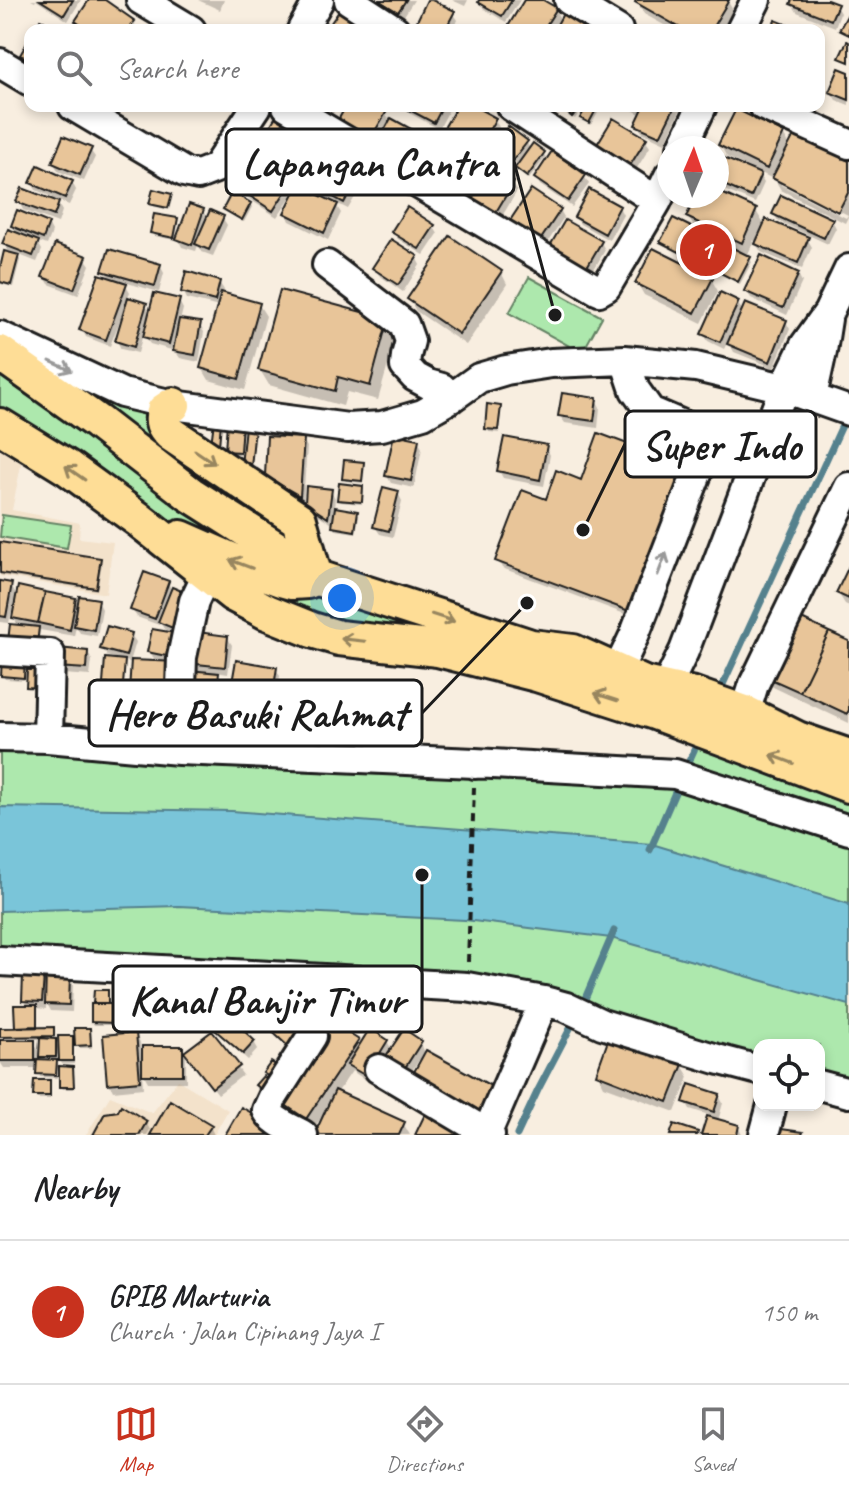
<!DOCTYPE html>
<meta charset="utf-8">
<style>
body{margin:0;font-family:Caveat,sans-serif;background:#f6f6f6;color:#202124}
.controls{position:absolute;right:24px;bottom:24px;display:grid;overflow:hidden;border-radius:16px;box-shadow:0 4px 12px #0003}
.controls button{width:72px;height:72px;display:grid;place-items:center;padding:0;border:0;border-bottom:2px solid #e0e0e0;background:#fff;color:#202124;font:40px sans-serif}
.compass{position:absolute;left:657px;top:136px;width:72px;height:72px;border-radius:50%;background:#fff;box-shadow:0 4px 12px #0003;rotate:2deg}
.you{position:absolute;left:342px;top:598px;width:28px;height:28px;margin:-20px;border:6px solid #fff;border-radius:50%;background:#1a73e8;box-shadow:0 0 0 12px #1a73e833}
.badge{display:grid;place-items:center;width:52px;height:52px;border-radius:50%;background:#c8321e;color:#fff;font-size:26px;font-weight:700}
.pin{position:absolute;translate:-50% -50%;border:4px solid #fff;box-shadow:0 2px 8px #0006}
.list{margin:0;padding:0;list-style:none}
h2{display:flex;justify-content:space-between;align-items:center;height:104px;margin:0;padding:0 32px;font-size:34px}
h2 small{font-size:26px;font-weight:400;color:#757577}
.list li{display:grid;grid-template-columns:52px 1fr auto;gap:24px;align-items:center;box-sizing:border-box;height:144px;padding:0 32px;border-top:2px solid #e0e0e0}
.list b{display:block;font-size:30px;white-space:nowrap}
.list p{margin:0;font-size:26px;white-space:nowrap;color:#757577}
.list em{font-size:26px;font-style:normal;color:#757577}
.icon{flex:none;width:44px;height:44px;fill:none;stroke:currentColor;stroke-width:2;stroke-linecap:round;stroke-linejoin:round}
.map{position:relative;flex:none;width:849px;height:1135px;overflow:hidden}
.search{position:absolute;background:#fff;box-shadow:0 4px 12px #0003;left:24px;right:24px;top:24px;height:88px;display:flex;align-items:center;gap:20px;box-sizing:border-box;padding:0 28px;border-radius:16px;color:#757577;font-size:30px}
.sheet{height:248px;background:#fff}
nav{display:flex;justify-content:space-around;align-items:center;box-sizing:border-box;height:112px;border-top:2px solid #e0e0e0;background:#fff;font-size:22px;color:#757577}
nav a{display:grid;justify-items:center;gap:4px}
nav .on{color:#c8321e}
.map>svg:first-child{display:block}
.built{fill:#f3e2cb}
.green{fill:#ade8ad;stroke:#648264;stroke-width:2}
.water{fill:#7ac5d9;stroke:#54818d;stroke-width:2}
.shadow{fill:#0003;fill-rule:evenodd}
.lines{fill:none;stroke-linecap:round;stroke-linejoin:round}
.stream{stroke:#54818d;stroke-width:7}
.building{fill:#e8c599;stroke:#1c1c1c;stroke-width:2}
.minor-casing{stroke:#1c1c1c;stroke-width:34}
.major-casing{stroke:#1c1c1c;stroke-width:40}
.path{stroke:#1c1c1c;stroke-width:4;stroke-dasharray:8 6;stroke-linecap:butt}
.minor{stroke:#fff;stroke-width:28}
.major{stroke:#fedd96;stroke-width:34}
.oneway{stroke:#999}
.oneway2{stroke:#98865f}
.leader{fill:none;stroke:#1c1c1c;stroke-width:3}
.callout-dot{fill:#1c1c1c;stroke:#fff;stroke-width:3}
.callout{fill:#fff;stroke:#1c1c1c;stroke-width:3}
.callout-label{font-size:42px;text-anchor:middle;font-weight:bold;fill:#1c1c1c}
</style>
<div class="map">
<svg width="849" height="1135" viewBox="0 0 849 1135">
<rect width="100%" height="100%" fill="#f8eee0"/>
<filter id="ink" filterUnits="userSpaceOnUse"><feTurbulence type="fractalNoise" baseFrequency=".0125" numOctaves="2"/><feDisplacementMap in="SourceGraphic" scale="16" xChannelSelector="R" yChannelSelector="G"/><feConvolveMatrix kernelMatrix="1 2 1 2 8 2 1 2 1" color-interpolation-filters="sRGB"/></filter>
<g filter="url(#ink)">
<path class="built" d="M0 447 22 460 12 510 80 523 79 538 113 542 106 594 0 576Z
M178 1080 228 1110 214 1135H86L110 1096 152 1113Z"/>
<path class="green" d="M529 277 602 317 582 353 509 313Z
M0 353 85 395 87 391 164 411 299 520 315 577 531 647 312 630 0 426Z
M2 515 71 525 67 548 0 537Z
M703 730 849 785V829L683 775Z
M0 737 675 774 849 830V1093L819 1085V1045H759V1070L566 1007 0 961Z"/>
<path class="water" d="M0 807 232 811 652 844 849 904V1005L611 938 465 920 179 906 0 911Z"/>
<path class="shadow" d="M31 0H81L68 21 36 0 35 2Z
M92 0H102L133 22 137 30H84L77 21Z
M198 0H224L220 10Z
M373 0H414L402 19Z
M452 0H468L465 6Z
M481 0H520L506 22 484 9 480 2Z
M527 0H539L555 10 561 20 593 30H556L554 27 552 30H511Z
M638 0H727L734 12 724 30H673L644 14 637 2Z
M794 0H822L836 6 840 13 835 27 797 12 792 4Z
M453 13 458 20 453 30H420L417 25Z
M849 74V105L836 100 831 92Z
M305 106H338L327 122Z
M349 106H374L385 113 391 123 420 136 425 144 412 169 383 153 376 142 374 147Z
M405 106H451L439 129 409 113Z
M459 106H470L494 119 499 127 483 154 451 136 446 128Z
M541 106H556L552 113Z
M561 106H584L575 119 562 110Z
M590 106 598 113 591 125 582 118Z
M625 106H682L665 143 642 132 637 125 642 115Z
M783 134 790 146 849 163V215L845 223 781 190 775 180 757 171 764 183 755 203 717 187V158L749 171 750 168 727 157 720 145ZM781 181 848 215 846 218 781 185Z
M265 139 319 145 325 154 363 168 367 176 348 209 334 202 341 213 328 240 290 221 286 213 300 186 251 158 244 146ZM310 184 317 196 306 190Z
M645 140 650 147 634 173 602 154Z
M526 142 531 150 534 146 546 157 529 179 517 168 514 172 495 158 491 150Z
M90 150 95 157 84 181 58 171 54 163Z
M473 161 478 168 462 199 422 174Z
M584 176 589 184 572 207 540 185 536 178Z
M72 182 76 190 69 205 55 199 62 211 58 223 23 210 19 202 51 200 52 197 36 190 32 183Z
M513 183 517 191 501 218 472 201 468 194Z
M238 187H288L292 195 277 217 243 195Z
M717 193 756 211 765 226 804 238 805 235 812 247 802 269 761 252 754 240 747 257 752 262 740 284 664 245 663 242 697 232 688 217 698 196H717Z
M170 196 172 199 169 210 153 206 151 203Z
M250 204 252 207 244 222 227 212 225 209Z
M619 207 623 215 609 240 580 224 576 217Z
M560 210 564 217 544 248 516 230Z
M203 211 208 220 222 217 227 225 213 256 202 252 198 245 196 251 182 247 178 239Z
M774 214 832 220 836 228 828 244 778 221Z
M176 220 178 223 175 240 154 236 152 233Z
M48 224 52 232 47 245 37 241 42 250 37 262 17 254 20 260 13 287 1 284 0 276 10 255 4 244 18 235 13 226Z
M434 227 438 234 424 255 398 239 394 232Z
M601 242 605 250 589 278 554 259Z
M416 257 420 265 403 292 379 275 374 268Z
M85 258 90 265 78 295 49 284 44 276Z
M160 265 164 273 159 292 124 282 130 292 127 299 145 304 151 314 179 301 183 309 180 321 199 324 204 332 199 362 180 358 175 351 150 344 143 334 138 353 121 349 117 341 123 321 120 320 110 346 86 337 82 330 110 279 105 270Z
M501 272 507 284 466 345 416 311 409 299Z
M798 274 802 282 787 315 751 298 746 291Z
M711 279 718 291 702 323 644 295 637 283Z
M219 282 224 290 222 295 259 305 266 316 245 390 209 380 202 368 219 307 187 299 183 291Z
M737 302 743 312 786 322 790 329 774 368 734 352 728 341 724 349 708 341 703 333Z
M387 321 396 337 378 400 347 392 343 406 269 385 260 370Z
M596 400 600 407 598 428 565 423 560 416Z
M500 408 501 411 499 433 489 432 487 428Z
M229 424 243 428 241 453H244L254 429 256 432 251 470 244 455 228 454 227 450Z
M303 440 307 447 303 502 272 483 267 475Z
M418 441 422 448 414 488 391 483 387 476Z
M546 447 550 455 544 486 503 478 499 471Z
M363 464 365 467 363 483 346 481 344 478Z
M683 467 687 475 633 617 502 568 498 560 547 501 582 482Z
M362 488 364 491 362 504 341 502 339 499Z
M331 491 335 498 334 509 357 513 359 516 356 533 336 530 334 525 311 510 307 502Z
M398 493 402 501 393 537 380 534 375 527Z
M0 544 100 560 102 563 97 590 0 575Z
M849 570V606L845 604 838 593Z
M145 575 168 583 171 589 192 598 197 606 184 637 179 635 184 644 179 667 182 672 181 700 135 698 131 690 133 663 122 660 125 665 123 687 107 686 105 683 107 661 119 662V659L107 656 103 649 108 628 131 635 136 642 130 662 156 663 150 652 154 631 175 635V633L164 629 160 622 159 625 137 617 132 610Z
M0 583 11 585 18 597 75 600 79 606 98 601 102 609 97 636 80 633 76 626 74 636 40 630 38 646 19 627 11 613 9 623 0 622Z
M227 637 232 645 228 674 216 672 219 678 218 692 191 689 189 662Z
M849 643V723L773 687 767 676Z
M87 652 92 660 90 676 63 674 58 666Z
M26 663 24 680 5 679 3 676Z
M276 669 280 676 274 714 236 708 231 700Z
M69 976 73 984 72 1012 51 1011 46 1002V1009L37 1008 38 1029H53L55 1040 60 1049 72 1038 74 1041V1064H62L57 1054V1060H55L58 1065 57 1078 40 1077 39 1068H4L0 1062V1042H6L3 1038H0V1011V1030L17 1029V1007H28L24 1000 43 978 48 986ZM32 1039H42L40 1054 44 1061H38V1050Z
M95 992H107L108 1006H114L116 1009V1025H94L93 1022Z
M89 1030 92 1048H79L77 1045Z
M218 1030 254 1042 258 1049 248 1060 222 1037Z
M211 1033 243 1075 218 1094 186 1053V1082H148L142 1071 143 1088 113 1091 109 1083 135 1034 140 1042 141 1057 182 1048 185 1054Z
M387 1041 392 1050 421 1043 424 1051 492 1089 483 1128 419 1060 405 1081 383 1061 370 1083 352 1071 337 1093 403 1123 410 1135H319L318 1133 326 1115 324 1114 313 1129 284 1110 278 1098 357 1042 360 1047Z
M682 1065 689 1077 675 1112 604 1086 598 1074Z
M72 1069 74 1072V1089H63L61 1086Z
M49 1082 50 1085V1099H37L35 1096Z
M719 1096 723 1103 718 1121 738 1126 742 1135H703L709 1115 690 1109 685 1101Z
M146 1122 150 1130 147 1135H95Z
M210 1126 214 1135H152Z"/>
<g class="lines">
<path class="stream" d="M719 693 846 417
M685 770 700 737
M650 850 680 781
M581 1008 614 931
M517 1135 538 1090 575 1019"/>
</g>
<path class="building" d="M40 0H73L64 15Z
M89 0H105L135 21 128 30H88L75 21Z
M378 0H406L398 12Z
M427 0H432L455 11 445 30H426L415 25Z
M479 0H512L502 16 478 2Z
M524 0H543L557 8 543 30H510L507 28Z
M636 0H729L711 30H684L635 2Z
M792 0H827L838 4 831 20 790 4Z
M565 10 593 23 590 30H554Z
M339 11 368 30H326Z
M849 12V35L839 30Z
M40 19 60 30H34Z
M775 20 801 30H771Z
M30 38V60L20 55Z
M847 41 849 42V62L839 58Z
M839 68 849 72V100L829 92Z
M346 106H378L387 111 369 141 337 122Z
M402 106H443L434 123Z
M457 106H474L496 118 479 148 444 128Z
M559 106H581L572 117Z
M587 106 597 108 589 123 580 118Z
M644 106H675L660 136 635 125Z
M736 109 784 133 767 169 718 145Z
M276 116 321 143 299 179 242 146 252 129 264 136Z
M391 118 422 135 407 163 376 146Z
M613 118 647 138 629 167 596 146Z
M508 126 528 141 509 165 489 150Z
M795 133 849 161V191L838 212 772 178Z
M63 136 92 148 80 175 52 163Z
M533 143 545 152 527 177 515 168Z
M327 146 364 167 344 203 306 182Z
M552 151 586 175 568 201 534 178Z
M717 155 761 174 751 197 717 182Z
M253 162 289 186 273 211 236 187Z
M484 164 514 182 496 212 466 194Z
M38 165 73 181 65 198 30 183Z
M298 185 338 204 324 233 284 213Z
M22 188 59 202 54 216 16 202Z
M153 189 172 194 168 208 149 204Z
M531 189 561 209 539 242 509 222Z
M589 189 620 206 605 234 574 217Z
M717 191 757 209 742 243 686 217 696 196H717Z
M232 192 251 203 242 220 223 209Z
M781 195 833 219 824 238 772 214Z
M189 204 204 209 192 245 176 239Z
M407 207 435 225 419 249 391 232Z
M17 210 49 223 43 239 11 226Z
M210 210 224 216 209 250 195 244Z
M154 214 178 218 174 238 150 233Z
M673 218 751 257 738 282 660 242Z
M766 219 809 237 798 263 755 244Z
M565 220 602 241 584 272 547 251Z
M8 229 39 241 33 256 2 244Z
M450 236 502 271 459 334 407 299Z
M391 239 418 256 398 285 372 268Z
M55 244 87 256 74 289 42 277Z
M653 248 713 278 695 313 635 283Z
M109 249 161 264 155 286 102 271Z
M4 251 19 255 11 285 0 282V268Z
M761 255 799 273 783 308 744 291Z
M186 271 220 281 215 301 181 292Z
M99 274 127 283 106 340 79 330Z
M280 290 388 319 370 386 338 377 335 391 258 370Z
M221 292 260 303 239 379 200 368Z
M720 292 739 301 720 342 701 334Z
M154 293 180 299 169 344 143 337Z
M128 297 147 303 134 347 115 341Z
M745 303 787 320 770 362 727 344Z
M179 319 201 322 195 355 173 351Z
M562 393 597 398 594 421 558 416Z
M487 404 501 406 498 430 485 429Z
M214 421 221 422 219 446 211 445Z
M227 422 242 423 240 452 225 451Z
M245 426 255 427 251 467 241 466Z
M598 433 684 465 629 611 495 561 522 490 546 499 556 470 581 480Z
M394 434 419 439 411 481 385 476Z
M267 436 304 438 300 496 265 476Z
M504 437 547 445 540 480 497 471Z
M344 460 364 462 362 481 342 479Z
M339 483 363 486 362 502 337 500Z
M306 486 332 489 328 518 305 503Z
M383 487 399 491 389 531 373 527Z
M335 507 358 511 355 531 332 527Z
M0 542 101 558 96 588 0 573Z
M849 566V599L836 593Z
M144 572 169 581 155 619 130 610Z
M0 581 12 583 6 617 0 616Z
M18 586 45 592 38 623 12 618Z
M172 587 194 596 180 631 158 622Z
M45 592 76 598 70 630 38 623Z
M79 596 99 599 94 630 74 626Z
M793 615 829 632 800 692 764 676Z
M10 624 39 627 37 644 8 641Z
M107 626 132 633 126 656 100 649Z
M152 629 181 634 176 658 147 652Z
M190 631 228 636 225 667 187 663Z
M829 632 849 641V710L847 714 800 692Z
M58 648 88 651 87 669 56 667Z
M2 657 25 658 24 678 1 676Z
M105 658 125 660 123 685 103 684Z
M131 660 179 662 177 694 129 691Z
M236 660 277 667 271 707 229 700Z
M27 670H43L42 688 26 687Z
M189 670 219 673 217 689 187 687Z
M46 973 70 974 69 1005 45 1004Z
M23 975 44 976 42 1002 22 1001Z
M94 990H108V1003H93Z
M91 1004H115V1023L91 1022Z
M14 1005H37V1026L15 1027Z
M277 1015 301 1037 290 1048 267 1027Z
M228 1016 255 1041 243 1054 215 1030Z
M328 1020 359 1040 306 1119 275 1098Z
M54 1027V1036L0 1037V1028Z
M74 1028H90L91 1045 75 1046Z
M370 1028 388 1040 366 1076 347 1065Z
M404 1029 422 1041 401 1074 382 1062Z
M212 1031 240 1066 212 1088 184 1052Z
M136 1032 140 1081 107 1084 103 1035Z
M610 1035 683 1064 668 1102 596 1074Z
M58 1036H73V1061H59Z
M40 1038 56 1039V1057H39Z
M0 1040H35V1061H0Z
M142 1046H183V1075H142Z
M426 1050 493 1087 476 1118 409 1081Z
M37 1059 57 1060 56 1075 36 1074Z
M271 1062 285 1071 277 1082 263 1073Z
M59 1066 73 1067 74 1087H59Z
M263 1076 276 1086 269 1096 255 1085Z
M34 1080H50V1096H33Z
M689 1084 720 1094 714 1112 683 1102Z
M335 1090 405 1122 399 1135H321L315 1133Z
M170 1100 212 1125 205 1135H150Z
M121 1105 147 1121 139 1135H93L105 1113 118 1111Z
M241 1107 282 1130 287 1135H225Z
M426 1112 476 1135H415Z
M707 1116 739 1125 737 1135H701Z
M674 1124 698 1132 697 1135H670Z
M774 1128 803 1132 802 1135H773Z"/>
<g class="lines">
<g class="minor-casing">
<path id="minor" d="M141 0 191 30
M349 0 395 30
M569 0 618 30
M302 30 319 0
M741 30 756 0
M0 63 30 81
M73 106 184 172 198 175 216 168 257 106
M287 106 599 291 606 287 657 201 669 176
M511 106 657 201
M764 106 849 144
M682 148 702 106
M327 265 404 324 410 341 406 356 405 366 415 377 428 384 442 388 451 398
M0 336 122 393 173 405 348 428 382 426 423 414 451 398 479 378 506 370 551 363 625 360 696 367 784 388 849 411
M812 397 822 351 827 319
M0 651 50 654 48 738
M617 672 634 636 701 463 704 446 699 436 692 429 650 411 635 390 625 360
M665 690 684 651 784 388 805 345 828 313 849 269
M745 713 754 684 849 487
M0 737 48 738 179 750 475 763
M179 750 182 657 194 601 207 574
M475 764V763L675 774 849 830
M0 961 467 987 544 1001 566 1007 602 1024 717 1059 759 1070
M379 1069 490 1135
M819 1085 849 1093
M303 1135C291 1128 273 1122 267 1110L273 1097 312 1036
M486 1135 544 1001
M764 1135 772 1105"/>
</g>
<g class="major-casing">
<path id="major" d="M0 353 97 422 190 494 286 555 315 577 531 647 573 652 644 684 694 695 745 713 797 739 849 757
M173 405 164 411C161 422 163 426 171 434L299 520 315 577
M0 426 68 468 138 519 233 594 267 612 312 630 339 638 438 649 537 674 655 712 849 785
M181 538 233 561 281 579 292 582 308 581 315 577"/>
</g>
<path class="path" d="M468 962 474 787"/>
<use href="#minor" class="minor"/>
<use href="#major" class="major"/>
</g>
<defs><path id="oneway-shaft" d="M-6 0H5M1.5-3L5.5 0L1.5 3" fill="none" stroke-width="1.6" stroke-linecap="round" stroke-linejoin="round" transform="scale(2)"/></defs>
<g class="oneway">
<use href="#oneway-shaft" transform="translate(61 366) rotate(24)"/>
<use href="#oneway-shaft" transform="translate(662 564) rotate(-69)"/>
</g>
<g class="oneway2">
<use href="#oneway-shaft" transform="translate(205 457) rotate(34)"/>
<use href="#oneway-shaft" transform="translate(75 473) rotate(-145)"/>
<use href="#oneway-shaft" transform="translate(241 564) rotate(-159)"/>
<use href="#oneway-shaft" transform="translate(443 618) rotate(18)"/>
<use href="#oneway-shaft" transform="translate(353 640) rotate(-174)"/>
<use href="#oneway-shaft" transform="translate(606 697) rotate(-162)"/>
<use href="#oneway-shaft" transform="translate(782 759) rotate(-159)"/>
</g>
</g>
<path class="leader" d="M555 315L514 162M583 530L625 444M527 603L422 713M422 875L422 999"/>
<g class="callout-dot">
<circle cx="555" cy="315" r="8"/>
<circle cx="583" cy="530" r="8"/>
<circle cx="527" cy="603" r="8"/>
<circle cx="422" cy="875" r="8"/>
</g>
<g class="callout">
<rect x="226" y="129" width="288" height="66" rx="8"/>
<rect x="625" y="411" width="191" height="66" rx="8"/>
<rect x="89" y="680" width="333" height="66" rx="8"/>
<rect x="113" y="966" width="309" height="66" rx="8"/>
</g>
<g class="callout-label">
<text x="370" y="177">Lapangan Cantra</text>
<text x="721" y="459">Super Indo</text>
<text x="256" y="728">Hero Basuki Rahmat</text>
<text x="267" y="1014">Kanal Banjir Timur</text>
</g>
</svg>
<div class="controls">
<button><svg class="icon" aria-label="locate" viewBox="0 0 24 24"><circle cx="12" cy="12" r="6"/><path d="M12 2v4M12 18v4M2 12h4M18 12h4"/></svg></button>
</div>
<svg class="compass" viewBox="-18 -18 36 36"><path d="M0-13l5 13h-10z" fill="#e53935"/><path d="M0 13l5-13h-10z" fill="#757577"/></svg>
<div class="you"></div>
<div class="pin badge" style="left:706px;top:250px">1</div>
<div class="search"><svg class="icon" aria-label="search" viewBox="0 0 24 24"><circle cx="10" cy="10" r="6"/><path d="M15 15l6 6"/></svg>Search here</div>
</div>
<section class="sheet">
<h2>Nearby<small></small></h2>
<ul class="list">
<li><span class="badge">1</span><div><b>GPIB Marturia</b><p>Church · Jalan Cipinang Jaya I</p></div><em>150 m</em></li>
</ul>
</section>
<nav>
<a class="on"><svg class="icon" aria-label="map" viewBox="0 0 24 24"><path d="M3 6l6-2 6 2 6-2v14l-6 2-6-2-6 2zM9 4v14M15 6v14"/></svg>Map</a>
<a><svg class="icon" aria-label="directions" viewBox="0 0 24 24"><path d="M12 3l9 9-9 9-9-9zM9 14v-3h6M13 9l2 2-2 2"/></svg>Directions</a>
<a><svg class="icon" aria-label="saved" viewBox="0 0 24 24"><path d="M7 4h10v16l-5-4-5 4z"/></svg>Saved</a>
</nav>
